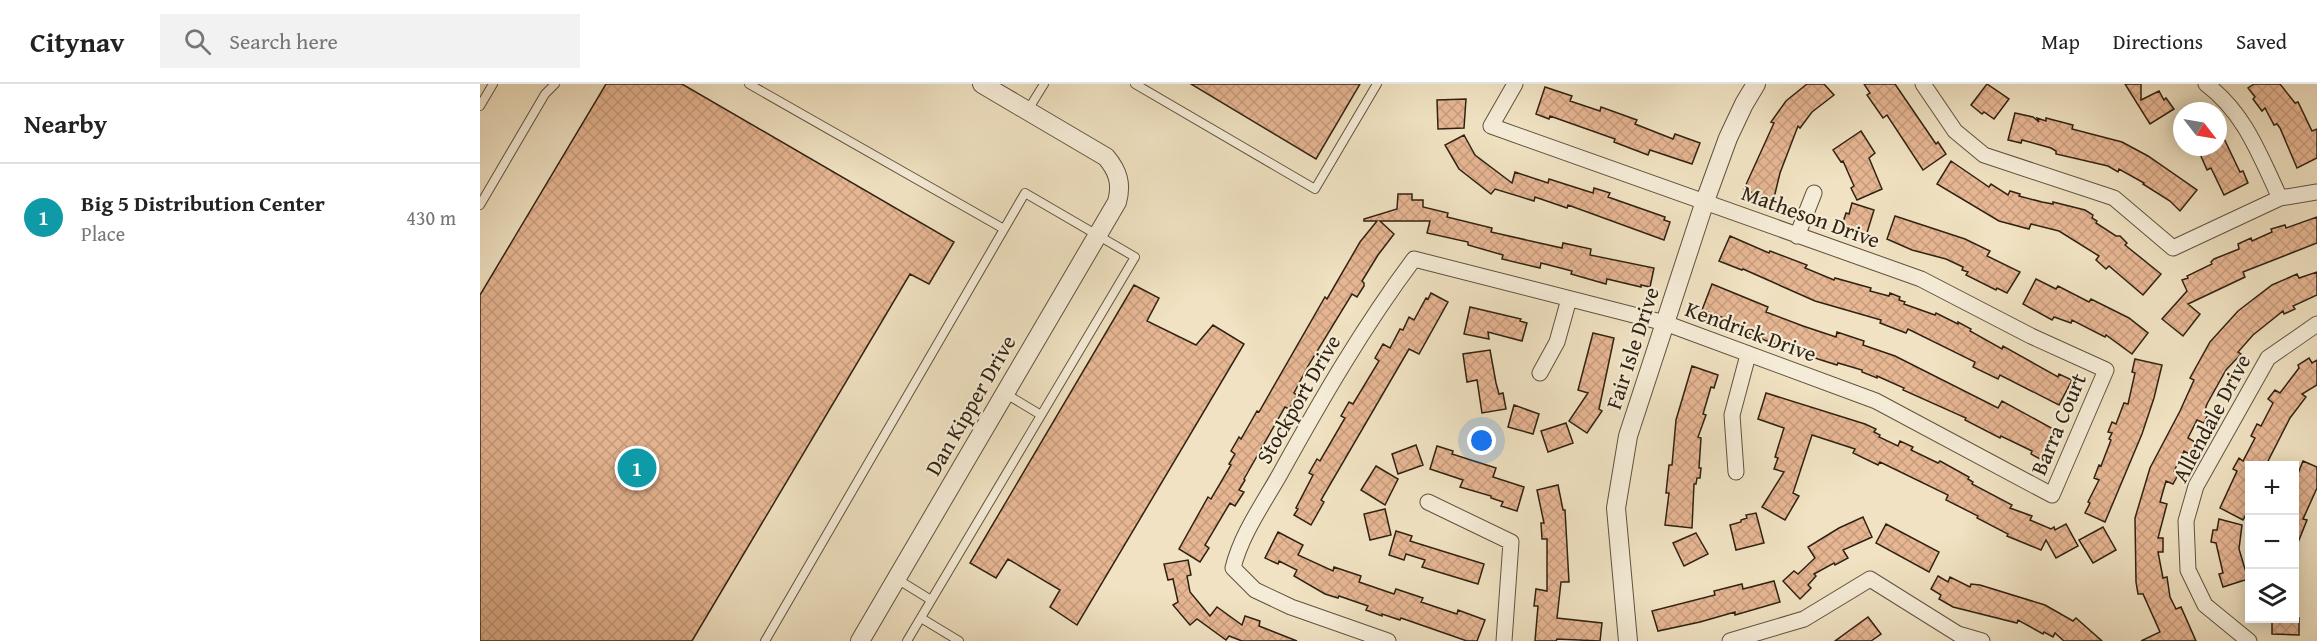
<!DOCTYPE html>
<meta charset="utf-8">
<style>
body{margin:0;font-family:"Gentium Book Plus",serif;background:#f2f2f2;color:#222}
.controls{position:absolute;right:18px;bottom:18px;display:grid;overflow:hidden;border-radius:0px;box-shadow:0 3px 15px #0003}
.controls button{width:54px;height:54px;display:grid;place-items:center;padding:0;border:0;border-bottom:2px solid #e0e0e0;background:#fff;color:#222;font:30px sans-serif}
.compass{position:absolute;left:1693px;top:18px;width:54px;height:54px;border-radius:50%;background:#fff;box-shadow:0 3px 15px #0003;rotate:121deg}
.you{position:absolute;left:1002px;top:357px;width:21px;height:21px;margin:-15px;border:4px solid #fff;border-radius:50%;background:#1a73e8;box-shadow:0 0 0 9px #1a73e833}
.badge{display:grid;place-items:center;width:39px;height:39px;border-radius:50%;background:#db2777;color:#fff;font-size:20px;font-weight:700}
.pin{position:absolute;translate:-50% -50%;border:3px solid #fff;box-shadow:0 2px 6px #0006}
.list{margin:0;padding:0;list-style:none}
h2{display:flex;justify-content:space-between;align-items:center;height:78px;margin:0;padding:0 24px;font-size:26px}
h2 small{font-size:20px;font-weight:400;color:#767676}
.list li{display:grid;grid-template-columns:39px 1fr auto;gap:18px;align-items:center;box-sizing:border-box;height:108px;padding:0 24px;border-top:2px solid #e0e0e0}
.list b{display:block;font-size:22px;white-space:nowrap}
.list p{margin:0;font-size:20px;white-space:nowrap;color:#767676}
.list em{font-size:20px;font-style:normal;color:#767676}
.icon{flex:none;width:33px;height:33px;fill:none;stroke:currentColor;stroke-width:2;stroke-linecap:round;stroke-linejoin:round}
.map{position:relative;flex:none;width:1837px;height:557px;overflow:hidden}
header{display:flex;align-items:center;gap:36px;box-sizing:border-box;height:84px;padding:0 30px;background:#fff;border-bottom:2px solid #e0e0e0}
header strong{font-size:28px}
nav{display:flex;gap:33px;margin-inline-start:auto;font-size:21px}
.search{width:420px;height:54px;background:#f2f2f2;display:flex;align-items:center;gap:15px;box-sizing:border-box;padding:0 21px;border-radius:0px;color:#767676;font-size:22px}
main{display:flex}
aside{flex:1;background:#fff}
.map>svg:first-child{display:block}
.building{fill:url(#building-cross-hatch);stroke:#302212;stroke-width:1.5}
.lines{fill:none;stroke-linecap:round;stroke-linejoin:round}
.service-casing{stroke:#60523e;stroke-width:10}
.minor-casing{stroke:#60523e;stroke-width:17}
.tertiary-casing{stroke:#60523e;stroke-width:20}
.service{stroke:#f5ecd7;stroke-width:8}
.minor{stroke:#f5ecd7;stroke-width:15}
.tertiary{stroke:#f5ecd7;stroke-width:18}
.labels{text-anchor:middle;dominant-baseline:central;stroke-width:4.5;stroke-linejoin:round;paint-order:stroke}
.street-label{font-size:22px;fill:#302212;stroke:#f5ecd7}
</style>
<header>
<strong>Citynav</strong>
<div class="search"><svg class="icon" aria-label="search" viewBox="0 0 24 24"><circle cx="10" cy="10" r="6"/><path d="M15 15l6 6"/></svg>Search here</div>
<nav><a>Map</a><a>Directions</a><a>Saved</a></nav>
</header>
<main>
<aside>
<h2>Nearby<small></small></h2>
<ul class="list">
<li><span class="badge" style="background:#0f9aa8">1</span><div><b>Big 5 Distribution Center</b><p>Place</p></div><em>430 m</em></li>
</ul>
</aside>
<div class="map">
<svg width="1837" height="557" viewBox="0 0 1837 557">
<defs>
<pattern id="building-cross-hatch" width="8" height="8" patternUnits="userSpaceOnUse" patternTransform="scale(1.5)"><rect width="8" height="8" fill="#e7b693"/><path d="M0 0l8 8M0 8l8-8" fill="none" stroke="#c69c7e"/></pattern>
</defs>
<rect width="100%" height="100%" fill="#f0e2c2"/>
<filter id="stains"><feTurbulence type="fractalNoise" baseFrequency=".00333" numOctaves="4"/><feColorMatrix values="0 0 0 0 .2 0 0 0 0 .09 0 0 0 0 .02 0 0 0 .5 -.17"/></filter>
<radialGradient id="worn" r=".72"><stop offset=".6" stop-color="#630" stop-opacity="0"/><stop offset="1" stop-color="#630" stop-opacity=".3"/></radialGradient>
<path class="building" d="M126 0H202L474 158 449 200 430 190 212 557H0V211Z
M711 0H880L836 75Z
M1327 0H1344L1354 11 1332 28 1320 44 1318 42 1300 89 1293 118 1264 105 1294 39 1291 38 1306 17Z
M1384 0H1415L1456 60 1458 58 1466 70 1443 86 1407 31 1403 34 1387 11 1390 9Z
M1507 0 1529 15 1514 35 1504 28 1502 30 1491 21Z
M1645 0H1661V16L1679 7 1684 16 1686 14 1694 25 1670 40Z
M1774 0H1800L1815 19 1818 18 1832 47 1837 45V74L1817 84 1800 44 1797 40 1794 41 1785 24 1782 27 1773 15 1775 13 1768 4Z
M1065 3 1092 12 1090 17 1120 27 1121 23 1157 36 1155 40 1193 55 1195 50 1220 59 1212 80 1170 66 1168 71 1134 58 1135 55 1070 32 1069 35 1056 30Z
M986 15 984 44 958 45 957 16Z
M1535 29 1553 33 1559 38 1557 34 1566 37V34L1593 41 1592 45 1642 58 1668 72 1717 106 1700 127 1690 117 1663 100 1664 99 1639 85 1638 88 1628 82 1576 70V67L1571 64 1542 56 1541 59 1528 56Z
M1738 42 1760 88 1763 87 1768 99 1744 111 1731 84 1727 86 1717 63H1738Z
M1381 47 1395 69 1389 74 1402 105 1377 116 1371 104 1374 102 1363 77 1361 78 1353 66Z
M984 51 995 71 1032 99 1035 88 1068 99 1069 95 1113 109 1114 104 1130 109 1128 113 1185 133 1184 136 1190 138 1184 156 1088 121 1087 124 1055 113 1054 117 1015 105 1011 110 979 85 965 61Z
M1471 77 1509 103 1511 100 1528 111 1530 107 1540 110 1539 112 1562 118 1573 120V118L1605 126 1613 131 1612 134 1617 137 1616 139 1636 152H1640L1647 159 1645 161 1681 190 1663 211 1629 182 1626 185 1616 176 1619 172 1579 147 1551 140 1549 145 1519 137 1457 100Z
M918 110H932V116H943V123L968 129 967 133 1012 144 1011 148 1082 164 1083 159 1111 165 1110 171 1174 184 1170 203 1161 201V203L1127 195 1126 200 1091 190 1092 187 1061 179 1060 184 1022 175 1023 171 988 161V158L947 149 950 137H900L914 150 898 171 882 197 884 199V202L877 213 872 210 828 282 814 309 817 311 809 325 805 323 764 395 765 396 759 406 764 408 755 422 750 419 725 461 729 464 720 478 699 465 728 413 731 415 751 381 749 380 755 370 751 367 759 353 761 355 777 327 779 328 845 213 847 215 880 158 897 137H884V135L917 125Z
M1372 119 1394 126 1386 152 1361 144 1366 129 1369 130Z
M1415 132 1485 155 1510 167 1507 172 1540 188 1527 209 1517 204 1516 206 1486 191 1488 188 1482 186 1483 183 1466 175 1432 166 1407 155Z
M1837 133V159L1763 188 1765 193 1708 220 1720 230 1703 252 1682 235 1707 207 1702 196 1708 194 1707 192 1732 180 1731 178 1734 175 1759 165 1758 160 1771 154 1772 157 1792 148 1791 145 1805 141 1806 144Z
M1250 152 1289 169 1290 167 1327 181 1325 184 1354 196 1355 194 1391 204 1390 207 1409 212 1410 209 1420 213 1419 216 1425 218 1424 220 1455 231 1456 229 1478 240V238L1491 245 1490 247 1522 265 1523 262 1578 293 1579 290 1592 296 1579 321 1520 291 1518 295 1493 283 1495 278 1428 245 1426 249 1400 239 1401 236 1335 217 1263 185 1262 186 1239 177Z
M1837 188V211L1813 222 1815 225 1804 230 1803 227 1773 251 1758 268 1761 270 1746 286 1727 320 1725 326 1729 328 1724 339 1717 336 1708 354 1715 358 1709 370 1704 367 1694 387 1699 389 1693 400 1686 397 1680 418 1687 420 1678 454H1683V468H1678L1683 494 1687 493 1690 513 1696 525 1701 523 1716 557H1661L1680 548 1663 510H1658L1656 498 1655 434 1670 384 1700 327 1714 296 1710 294 1730 258 1758 227 1792 201 1817 190 1819 194Z
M1556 195 1576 205 1578 202 1609 218 1611 215 1649 234 1668 249 1652 270 1626 251 1625 253 1592 236 1591 239 1574 233 1572 236 1543 220Z
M1232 200 1288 223 1286 228 1323 242 1356 253 1357 248 1384 257 1383 261 1415 272 1518 324 1522 317 1575 346 1560 375 1551 370 1552 367 1521 352 1520 354 1485 336 1486 334 1423 306 1424 304 1397 292V294L1382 288V286L1358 279 1357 281 1338 275 1298 258 1297 261 1267 249 1268 245 1262 243 1263 241 1222 226Z
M654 201 679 214 667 237 716 261 733 241 764 260 597 541 570 523 580 506 528 475 516 494 490 479Z
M951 209 968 218 939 270 929 265 841 416 844 418 831 441 814 431 818 425 816 424 833 391 829 389 837 375 840 377 865 334 861 332 869 318 873 320 899 277 895 274 903 260 910 264 920 245 923 246 929 233 934 236 946 214 948 215Z
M990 223 1041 235 1040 237 1047 239 1042 257 1008 248 1009 255 984 250Z
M1113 249 1134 254 1119 325 1122 327 1107 349 1089 337 1108 309 1098 306Z
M1010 266 1016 299 1019 310 1023 309 1026 325 1002 329 997 296 987 298 983 270Z
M1829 274 1832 279 1837 276V301L1822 310 1826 313 1810 334 1786 381H1770V423L1763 436 1740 424 1757 387 1753 385 1759 374 1763 377 1775 354 1771 352 1777 340 1781 342 1793 319 1788 315 1795 306 1800 309 1819 284 1818 281Z
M1655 275 1682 281 1674 314 1662 350 1625 438 1605 429 1610 419 1608 418 1619 396 1614 394 1619 381 1621 382 1631 356 1629 355 1632 349 1628 348 1632 338 1636 340 1644 319 1648 320 1655 289 1652 288Z
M1212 282 1238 291 1234 304 1231 303 1223 330 1226 331 1218 353 1221 354 1219 384H1221L1220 394H1217L1216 400H1214L1212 444 1185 441 1189 409H1186L1189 381H1192L1196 336Z
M1286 309 1385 340 1396 345 1394 348 1400 351 1399 353 1418 362 1420 357 1433 363 1431 366 1458 379 1460 377 1489 393 1488 395 1493 398 1492 400 1532 421 1530 424 1552 432 1550 436 1571 445 1574 443 1575 446 1586 440 1598 462 1576 474 1566 456 1561 466 1527 452 1528 450 1497 434 1498 432 1466 416 1468 411 1400 378 1398 381 1373 369 1375 365 1332 351 1313 409 1319 412 1305 436 1282 423 1304 388 1294 385 1298 374 1295 373 1304 344 1278 335Z
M1034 321 1059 330 1053 350 1028 343Z
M1086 339 1093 359 1068 368 1061 347Z
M936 361 943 381 918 390 912 370Z
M957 362 973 367 972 370 1016 384 1013 393 1044 403 1037 427 1021 422 1023 418 1011 414V412L980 403 983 396 950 385Z
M1823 377 1837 383V404L1823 435 1827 436 1815 466V397Z
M896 382 918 395 905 421 881 406Z
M1078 401 1083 426H1085L1089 498H1081L1077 534 1122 539 1120 557 1077 555 1076 557H1055L1058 522H1054L1056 505 1067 507V455H1062L1061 439H1064L1057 406Z
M905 425 911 451 890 456 884 430Z
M1276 429 1284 459 1256 466 1250 441 1261 438V436L1267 434 1266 431Z
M1383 433 1392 453 1363 466 1368 474 1355 481 1354 479 1334 490 1336 492 1328 501 1331 504 1320 515 1303 497 1314 487 1318 490 1335 474 1328 463 1359 444Z
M1739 435 1762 441 1759 465 1768 495 1743 503 1739 490 1743 489 1736 459 1731 458 1733 446H1737Z
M1406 440 1459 468 1449 488 1396 459Z
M1623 443 1636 466 1613 479 1599 456Z
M916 447 932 452 930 457 1004 480 998 500 942 483 945 476 926 470 924 476 909 471Z
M798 448 823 461 818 471 853 487 854 483 881 492 879 498 914 510 916 505 943 514 941 518 977 530 978 526 1005 536 997 557H987L921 534 920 536 902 530V532L886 526 888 522 859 512 858 514 845 510 814 492 817 486 799 477 798 480 785 474Z
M1216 449 1228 470 1204 482 1193 459Z
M708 476 711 491 707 492 710 508 730 532 737 523 762 541 765 532 780 537 779 542 817 557H762L749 552 746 556 717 535 710 541 693 521 698 518 693 495 688 496 684 480Z
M1458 492 1468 498 1470 493 1490 503 1491 500 1500 501 1565 521 1593 537 1596 534 1622 557H1584L1575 549 1573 553 1564 548 1563 550 1538 536 1537 539 1473 523 1459 515 1461 511 1451 505Z
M1294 497 1300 518 1255 531V528L1220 538 1178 547 1172 527 1235 511 1234 507 1262 500 1263 505Z
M1388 533 1401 550 1391 557H1355Z
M1792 534H1819V551L1792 550Z"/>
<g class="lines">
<g class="service-casing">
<path id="service" d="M269 0 524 145
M655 0 835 105 897 0
M0 22 13 0
M548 26 564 0
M0 121 65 10 75 0
M526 310 561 331
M417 495 451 516
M441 534 479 557
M285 557 545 109 655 173 427 557"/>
</g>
<g class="minor-casing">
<path id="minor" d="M1443 0 1475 47 1504 71 1634 114 1693 164 1800 114 1837 108
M1726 0C1765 29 1780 72 1800 114
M1317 152 1334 109
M1060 289 1077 258 1089 215
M1256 388 1252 331 1268 271
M948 418 1031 458 1024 557
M908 557 811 523 775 506 753 484C761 451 783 420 800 390 841 316 883 243 934 175L1185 239 1396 317 1572 411 1626 286 1551 252 1441 195 1011 42 1035 0
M1250 557 1324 535 1390 495 1478 550 1502 557
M1769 557 1725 521 1708 486 1706 437 1716 402 1788 274 1837 240"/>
</g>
<g class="tertiary-casing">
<path id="tertiary" d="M380 557 637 118C642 100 638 87 626 73L502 0
M1148 557 1136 424 1148 352 1225 117 1248 54 1264 20 1276 0"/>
</g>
<use href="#service" class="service"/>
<use href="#minor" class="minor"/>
<use href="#tertiary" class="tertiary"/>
</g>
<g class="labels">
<g class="street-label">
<text transform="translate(1331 132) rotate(20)">Matheson Drive</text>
<text transform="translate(1271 247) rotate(20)">Kendrick Drive</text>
<text transform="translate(1152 264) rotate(-72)">Fair Isle Drive</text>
<text transform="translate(818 315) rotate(-60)">Stockport Drive</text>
<text transform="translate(490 321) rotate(-60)">Dan Kipper Drive</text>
<text transform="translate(1731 334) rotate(-62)">Allendale Drive</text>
<text transform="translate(1578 340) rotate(-67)">Barra Court</text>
</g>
</g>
<rect width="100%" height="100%" filter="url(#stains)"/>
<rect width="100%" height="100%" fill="url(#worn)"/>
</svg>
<div class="controls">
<button>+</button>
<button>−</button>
<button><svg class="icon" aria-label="layers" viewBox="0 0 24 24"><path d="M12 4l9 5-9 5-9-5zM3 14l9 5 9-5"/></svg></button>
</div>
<svg class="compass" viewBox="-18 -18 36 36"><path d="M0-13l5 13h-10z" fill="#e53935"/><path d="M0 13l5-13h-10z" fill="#767676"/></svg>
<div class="you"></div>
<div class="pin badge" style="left:157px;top:384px;background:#0f9aa8">1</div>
</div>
</main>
